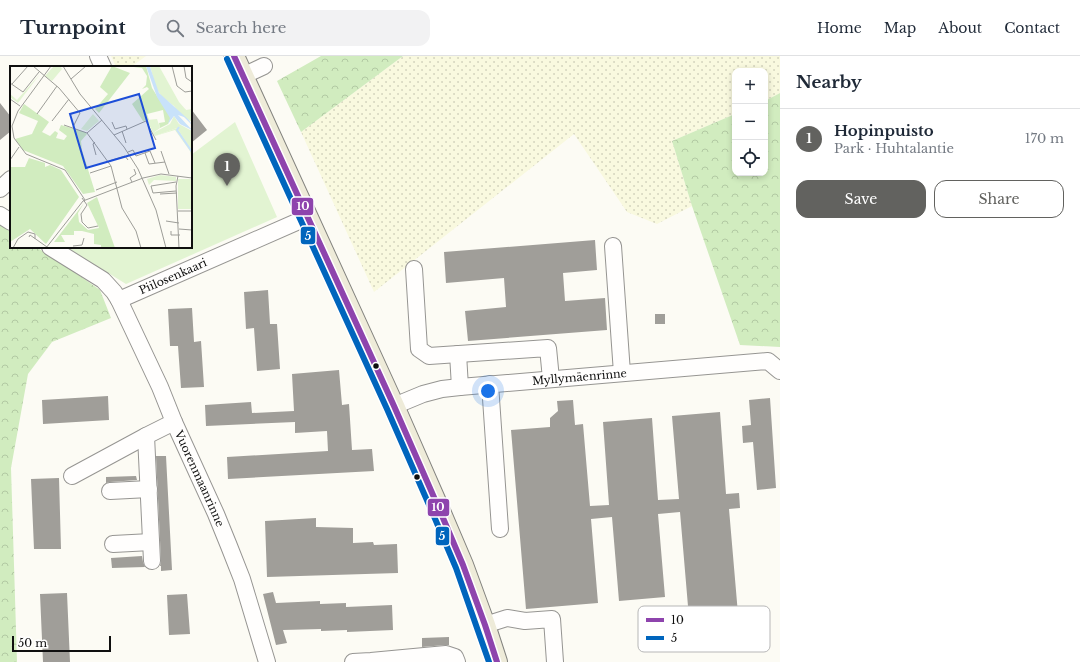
<!DOCTYPE html>
<meta charset="utf-8">
<style>
body{margin:0;font-family:"Libre Baskerville",serif;background:#f2f2f3;color:#1f2937}
.controls{position:absolute;right:12px;top:12px;display:grid;overflow:hidden;border-radius:8px;box-shadow:0 2px 6px #0003}
.controls button{width:36px;height:36px;display:grid;place-items:center;padding:0;border:0;border-bottom:1px solid #e0e1e3;background:#fff;color:#1f2937;font:20px sans-serif}
.scale{position:absolute;left:12px;bottom:10px;width:99px;box-sizing:border-box;padding-left:4px;border:2px solid #0f0f0f;border-top:0;font-size:11px;line-height:14px;white-space:nowrap;color:#0f0f0f;-webkit-text-stroke:3px #fff;paint-order:stroke}
.you{position:absolute;left:488px;top:335px;width:14px;height:14px;margin:-10px;border:3px solid #fff;border-radius:50%;background:#1a73e8;box-shadow:0 0 0 6px #1a73e833}
.badge{display:grid;place-items:center;width:26px;height:26px;border-radius:50%;background:#62625f;color:#fff;font-size:13px;font-weight:700}
.pin{position:absolute;translate:-50% -33px;filter:drop-shadow(0 1px 2px #0008)}
.pin::after{content:'';position:absolute;top:21px;width:14px;height:12px;background:inherit;clip-path:polygon(0 0,100% 0,50% 100%)}
.list{margin:0;padding:0;list-style:none}
h2{display:flex;justify-content:space-between;align-items:center;height:52px;margin:0;padding:0 16px;font-size:17px}
h2 small{font-size:13px;font-weight:400;color:#747a83}
.list li{display:grid;grid-template-columns:26px 1fr auto;gap:12px;align-items:center;box-sizing:border-box;height:60px;padding:0 16px;border-top:1px solid #e0e1e3}
.list b{display:block;font-size:15px;white-space:nowrap}
.list p{margin:0;font-size:13px;white-space:nowrap;color:#747a83}
.list em{font-size:13px;font-style:normal;color:#747a83}
.actions{display:flex;gap:8px;padding:12px 16px}
.actions a{flex:1;padding:9px 0;border:1px solid #62625f;border-radius:12px;text-align:center;font-size:14px;color:#62625f}
.actions .main{background:#62625f;color:#fff}
.icon{flex:none;width:22px;height:22px;fill:none;stroke:currentColor;stroke-width:2;stroke-linecap:round;stroke-linejoin:round}
.map{position:relative;flex:none;width:780px;height:606px;overflow:hidden}
header{display:flex;align-items:center;gap:24px;box-sizing:border-box;height:56px;padding:0 20px;background:#fff;border-bottom:1px solid #e0e1e3}
header strong{font-size:19px}
nav{display:flex;gap:22px;margin-inline-start:auto;font-size:14px}
.search{width:280px;height:36px;background:#f2f2f3;display:flex;align-items:center;gap:10px;box-sizing:border-box;padding:0 14px;border-radius:12px;color:#747a83;font-size:15px}
main{display:flex}
aside{flex:1;background:#fff}
.map>svg:first-child{display:block}
.farmland{fill:url(#farmland-dots)}
.forest{fill:url(#forest-crowns)}
.park{fill:#e2f4d2}
.building{fill:#a09e99}
.lines{fill:none;stroke-linecap:round;stroke-linejoin:round}
.minor-casing{stroke:#969592;stroke-width:18}
.major-casing{stroke:#83837f;stroke-width:22}
.minor{stroke:#fffefd;stroke-width:16}
.major{stroke:#eeebd9;stroke-width:20}
.bus-1-casing{stroke:#fff;stroke-width:9}
.bus-2-casing{stroke:#fff;stroke-width:9}
.bus-1{stroke:#8e44ad;stroke-width:6}
.bus-2{stroke:#0065bd;stroke-width:6}
.bus-dot{fill:#0f0f0f;stroke:#fff;stroke-width:1.5}
.labels{text-anchor:middle;dominant-baseline:central;stroke-width:4;stroke-linejoin:round;paint-order:stroke}
.street-label{font-size:11px;fill:#0f0f0f;stroke:#fff}
.inset-river{fill:none;stroke:#c8e2fa;stroke-width:2}
.inset-road{fill:none;stroke:#9d9d98;stroke-width:1}
.view{fill:#1d4ed8;fill-opacity:0.15;stroke:#1d4ed8;stroke-width:2}
.inset-edge{fill:none;stroke:#0f0f0f;stroke-width:2}
.key{fill:#fff;stroke:#b7b7b7;stroke-width:1}
.key-label{font-size:11px;fill:#0f0f0f}
.line-badge{stroke:#fff;stroke-width:1.5}
.badge-label{font-size:11px;text-anchor:middle;font-weight:bold;fill:#fff}
</style>
<header>
<strong>Turnpoint</strong>
<div class="search"><svg class="icon" aria-label="search" viewBox="0 0 24 24"><circle cx="10" cy="10" r="6"/><path d="M15 15l6 6"/></svg>Search here</div>
<nav><a>Home</a><a>Map</a><a>About</a><a>Contact</a></nav>
</header>
<main>
<div class="map">
<svg width="780" height="606" viewBox="0 0 780 606">
<defs>
<pattern id="farmland-dots" width="8" height="8" patternUnits="userSpaceOnUse"><rect width="8" height="8" fill="#f9f9df"/><path d="M2 2h.1M6 6h.1" fill="none" stroke="#d4d4be" stroke-width="1.8" stroke-linecap="round"/></pattern>
<pattern id="forest-crowns" width="20" height="18" patternUnits="userSpaceOnUse"><rect width="20" height="18" fill="#d1ecbf"/><path d="M2 6a3 3 0 1 1 6 0M12 15a3 3 0 1 1 6 0" fill="none" stroke="#b2c9a3"/></pattern>
</defs>
<rect width="100%" height="100%" fill="#fcfbf4"/>
<path class="farmland" d="M111 0H146L131 11H116Z
M403 0H780V37L765 45V15H735V58L672 85 692 150 657 168 627 156 574 78 374 236 301 76Z"/>
<path class="forest" d="M321 0H403L301 76 277 25Z
M780 37V291L740 289 692 150 672 85 735 58V117H765V45Z
M0 169 11 176V191H36L57 204 100 234 111 262 52 286 28 318 11 412 17 606H0Z"/>
<path class="park" d="M235 66 277 161 126 228 68 192 191 191V99Z"/>
<path class="building" d="M0 47 11 61V75L0 84Z
M191 53 207 74 191 87Z
M595 184 597 214 563 217 565 245 605 242 607 274 468 285 465 255 506 251 504 222 446 227 444 196Z
M268 234 270 268H277L280 313 257 315 254 272 246 273 244 236Z
M192 252 194 286 201 285 204 331 181 332 178 290H170L168 253Z
M655 258H665V268H655Z
M339 314 342 349 349 348 352 394 372 393 374 415 228 423 227 401 328 395 327 375 295 377V366L206 370 205 349 251 346 252 357 294 355 292 318Z
M108 340 109 364 43 368 42 344Z
M770 342 776 432 757 434 753 386 743 387 742 370 751 369 749 344Z
M573 344 575 369 583 368 590 450 609 449 603 366 652 362 658 444 679 443 672 360 720 356 726 438 739 437 740 452 729 453 738 558 689 562 680 456 658 458 665 541 619 545 612 461 591 463 598 547 526 553 511 374 550 371V362L558 355 557 345Z
M156 400H166L172 514 161 515V510H160L161 505Z
M136 420 137 424 110 426 106 427V421Z
M59 422 61 493H34L31 423Z
M316 462V471L353 472V487L373 486 374 489 397 488 398 517 267 521 265 465Z
M142 500 143 506 145 511 112 512 111 502Z
M273 536 276 547 320 545V548L346 547V551L392 549 393 574 347 576V574L321 575V573L283 574 287 587 276 589 263 538Z
M67 537 70 606H43L40 538Z
M187 538 190 578 169 579 167 539Z
M449 581V589H445L422 591V582Z"/>
<g class="lines">
<g class="minor-casing">
<g id="minor">
<path d="M98 0 103 11"/>
<path d="M243 20 264 10"/>
<path d="M0 133 11 123"/>
<path d="M0 159 11 166"/>
<path d="M613 190 622 317"/>
<path id="s1" d="M50 191 103 224 114 236 119 244 308 161"/>
<path d="M414 213 419 293 429 300 548 292 551 323"/>
<path id="s2" d="M119 244 160 331 174 366 216 458 229 490 242 523 267 606"/>
<path d="M458 298 460 331"/>
<path d="M490 328 500 473"/>
<path id="s3" d="M394 350 423 338 442 333 460 331 768 305 780 315"/>
<path d="M72 420 146 380"/>
<path d="M110 435 149 433"/>
<path d="M113 488 151 486"/>
<path d="M152 505 146 380 174 366"/>
<path d="M485 569 507 562 525 565 552 563 555 606"/>
<path d="M353 606 371 605 446 598 455 601 457 606"/>
</g>
</g>
<g class="major-casing">
<path id="major" d="M234 0 394 350 440 455 463 509 485 569 497 606"/>
</g>
<use href="#minor" class="minor"/>
<use href="#major" class="major"/>
<g class="bus-1-casing">
<path id="bus-1" d="M234 0 394 350 440 455 463 509 485 569 497 606"/>
</g>
<g class="bus-2-casing">
<path id="bus-2" d="M227 3 387 353 433 458 456 512 477 572 489 606"/>
</g>
<use href="#bus-1" class="bus-1"/>
<use href="#bus-2" class="bus-2"/>
</g>
<g class="bus-dot">
<circle cx="376" cy="310" r="3.5"/>
<circle cx="417" cy="421" r="3.5"/>
</g>
<g class="labels">
<g class="street-label">
<text stroke="none"><textPath href="#s1" startOffset="147">Piilosenkaari</textPath></text>
<text stroke="none"><textPath href="#s3" startOffset="189">Myllymäenrinne</textPath></text>
<text stroke="none"><textPath href="#s2" startOffset="196">Vuorenmaanrinne</textPath></text>
</g>
</g>
<g transform="translate(10 10)">
<rect width="182" height="182" fill="#fcfbf4"/>
<path d="M44 0H50L52 3 42 15 35 10ZM30 8 8 37 0 31V28L7 34ZM167 39 182 47V56L170 48 164 40ZM147 53 150 62 143 67 137 54ZM167 62 182 83V95L180 85 165 64 145 70ZM150 109 166 111V115L144 114 139 119 137 113Z" fill="#e2f4d2"/>
<path d="M102 0 120 7 89 47 85 43 98 28 90 21ZM115 0H136L142 22 161 52 158 58 150 62 149 57 155 56 153 44 137 48 139 54 133 55 122 38 139 23 137 21 132 23 136 19 137 10 132 2ZM14 38 39 56 32 66 40 70 45 65 48 67 46 72 54 74 57 70 49 64 51 59 75 66 77 68 71 75 72 84 85 126 73 128 53 100 13 84 5 73 22 68 28 55 9 47ZM19 92 35 97V101L40 99 51 104 69 131 36 178 20 163 0 176V101H15ZM87 131 105 182H91V179L84 178V168L72 165H64V169H51L55 176H44L74 137 68 147 69 156 78 164 89 162 77 137Z" fill="#d1ecbf"/>
<path d="M140 0H149L169 36 176 44 182 43V47L164 40 152 31 146 22ZM83 48 89 55 77 65 71 63ZM164 50 169 58 182 65V84L167 62 145 70 143 67 160 58ZM168 113H182V143H168Z" fill="#e2f4d2"/>
<path d="M136 0H140L141 4 149 27 179 54 182 59 174 51 168 49 182 64 170 58 164 50 158 58 160 52 147 31Z" fill="#c8e2fa"/>
<path class="inset-river" d="M169 61 167 64 182 86"/>
<path class="inset-road" d="M23 0 49 22 70 47 63 61M41 0 8 45 2 60 4 72 16 88 55 104 75 134M53 0 70 28 114 81 128 103 146 144 156 182M162 0 167 20 175 26 182 25M174 0 176 12 182 16M61 13 76 0M0 17 13 26 29 6M2 18 18 0M0 33 10 40M27 48 47 20M42 55 59 33M102 56 105 63 116 60 117 63M54 59 77 67 92 54M112 65 116 77M77 67 101 100 112 142 126 165 131 182M104 69 136 55 146 74M85 76 83 78 86 89M151 85 159 108M118 86 123 84 126 90 140 85 145 97M135 87 139 98 155 96M0 94 9 81M99 95 115 90 118 94M80 107 101 100M168 110 166 120 169 182M133 112 151 108 182 112M122 116 120 112 126 108 124 103M86 124 107 116M166 125 143 127 141 120 166 116M150 128 167 127M72 132 77 139 71 148 72 156 78 162 88 160M168 145H182M156 155 169 157M169 163 182 164M161 165V169H170M19 171 20 169 37 181M63 180 72 179 74 172M3 182 8 173 18 166 25 168V173M36 182 73 135 133 112"/>
<path class="view" d="M129 28 145 82 76 102 60 48Z"/>
<rect width="182" height="182" class="inset-edge"/>
</g>
<rect x="638" y="550" width="132" height="46" rx="6" class="key"/>
<rect x="646" y="562" width="18" height="4" fill="#8e44ad"/>
<rect x="646" y="580" width="18" height="4" fill="#0065bd"/>
<g class="key-label">
<text x="671" y="568">10</text>
<text x="671" y="586">5</text>
</g>
<g class="line-badge">
<rect x="291" y="141" width="23" height="19" rx="4" fill="#8e44ad"/>
<rect x="300" y="170" width="16" height="19" rx="4" fill="#0065bd"/>
<rect x="427" y="442" width="23" height="19" rx="4" fill="#8e44ad"/>
<rect x="435" y="470" width="15" height="20" rx="4" fill="#0065bd"/>
</g>
<g class="badge-label">
<text x="303" y="154">10</text>
<text x="308" y="184">5</text>
<text x="438" y="455">10</text>
<text x="442" y="484">5</text>
</g>
</svg>
<div class="controls">
<button>+</button>
<button>−</button>
<button><svg class="icon" aria-label="locate" viewBox="0 0 24 24"><circle cx="12" cy="12" r="6"/><path d="M12 2v4M12 18v4M2 12h4M18 12h4"/></svg></button>
</div>
<div class="scale">50 m</div>
<div class="you"></div>
<div class="pin badge" style="left:227px;top:130px">1</div>
</div>
<aside>
<h2>Nearby<small></small></h2>
<ul class="list">
<li><span class="badge">1</span><div><b>Hopinpuisto</b><p>Park · Huhtalantie</p></div><em>170 m</em></li>
</ul>
<div class="actions"><a class="main">Save</a><a>Share</a></div>
</aside>
</main>
